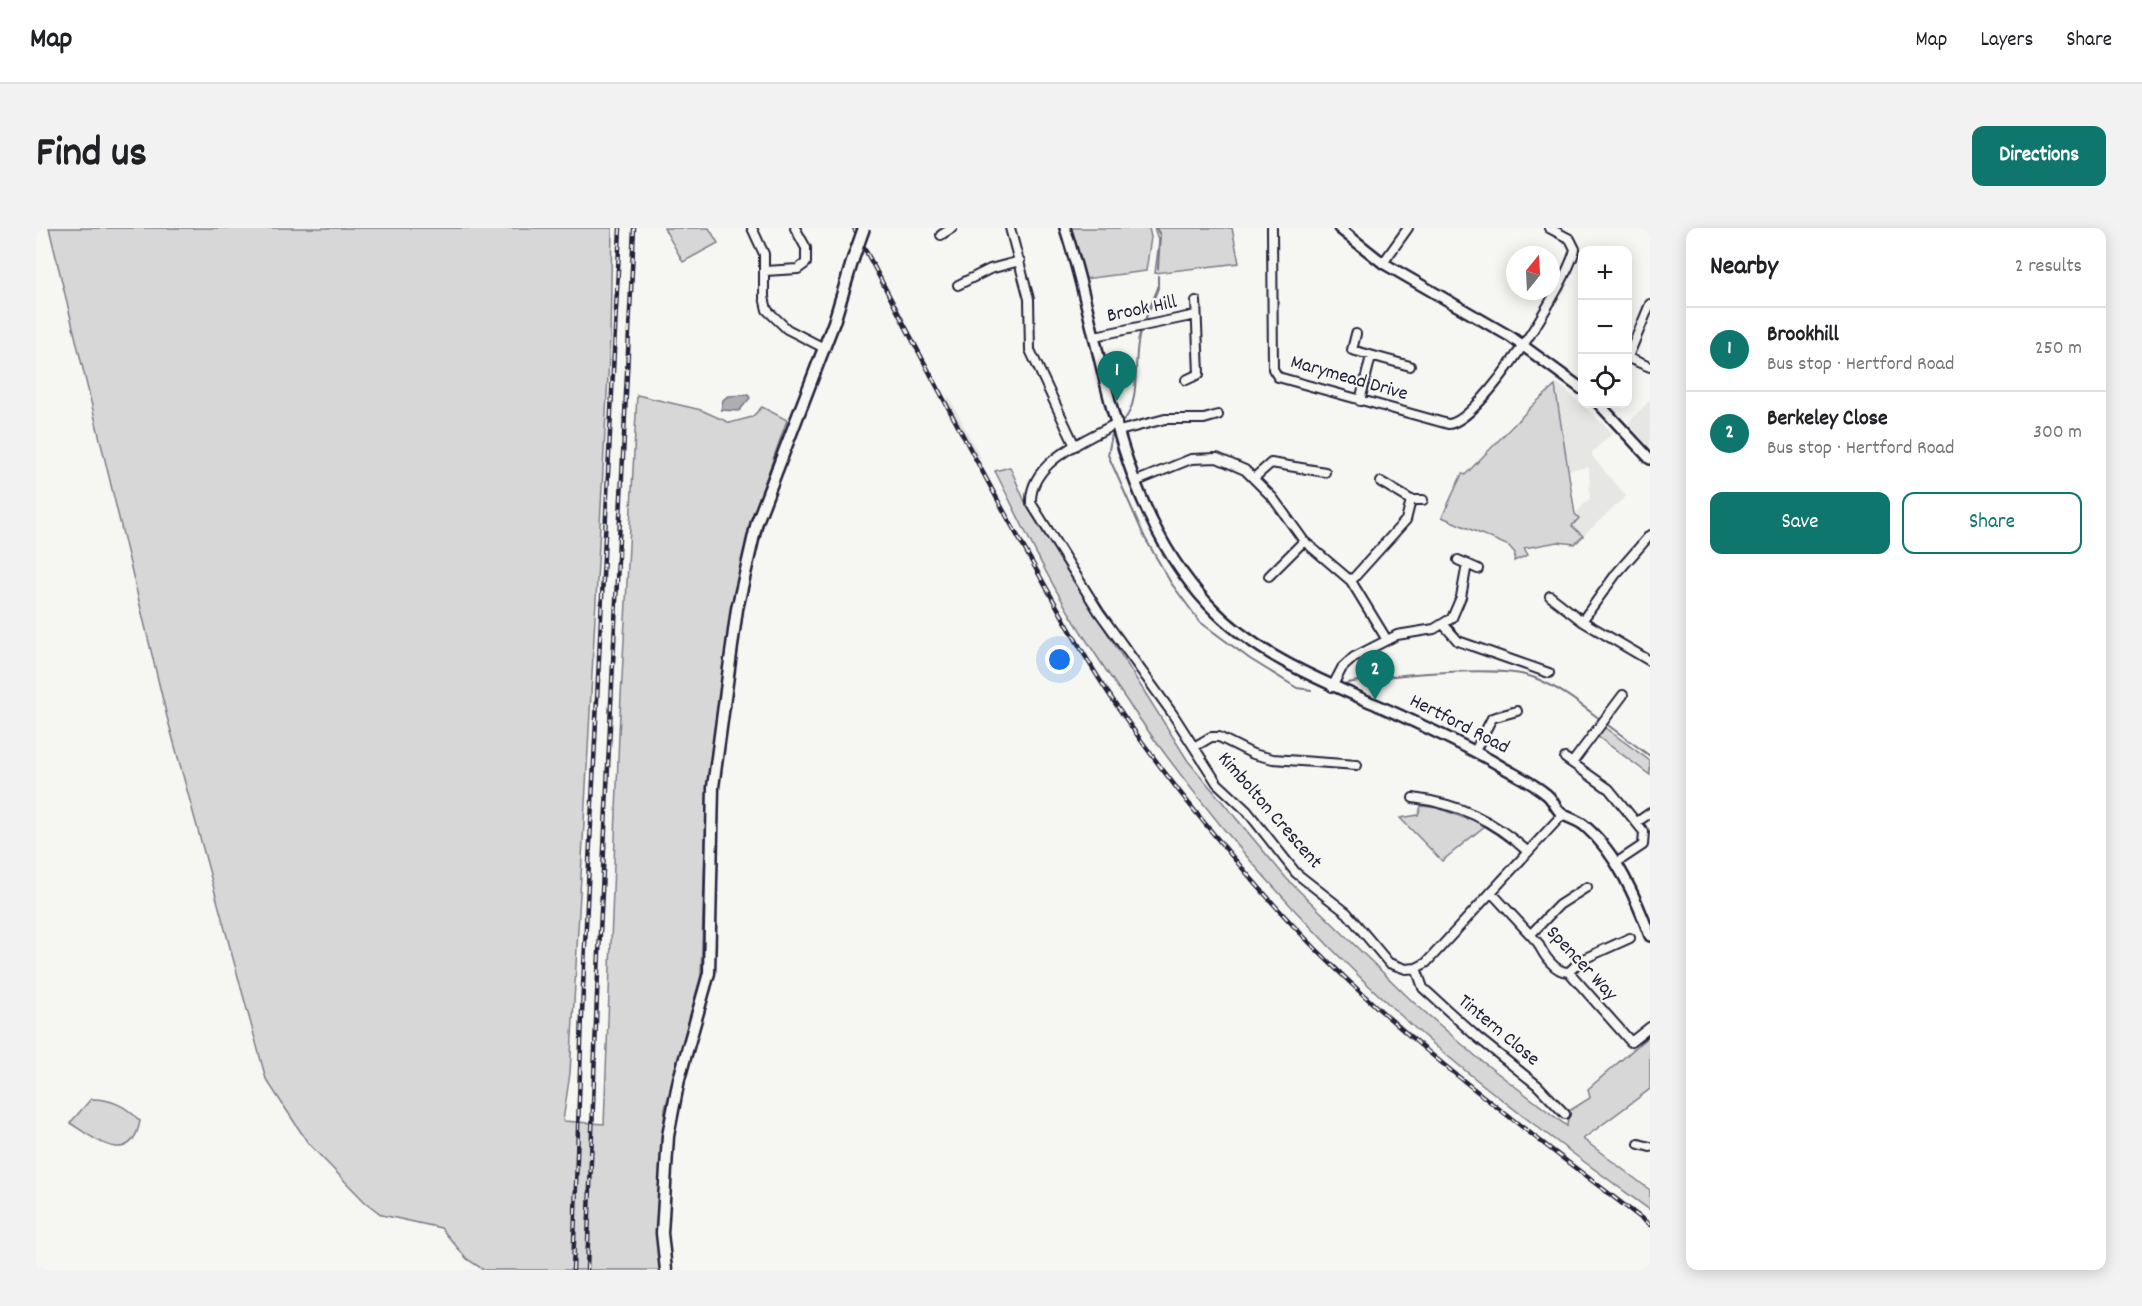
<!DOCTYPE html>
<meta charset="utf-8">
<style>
body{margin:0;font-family:Dekko,sans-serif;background:#f2f2f2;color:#202124}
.controls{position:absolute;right:18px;top:18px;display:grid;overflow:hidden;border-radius:12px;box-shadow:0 3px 15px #0003}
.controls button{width:54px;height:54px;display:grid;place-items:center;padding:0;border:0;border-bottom:2px solid #e0e0e0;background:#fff;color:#202124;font:30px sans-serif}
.compass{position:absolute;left:1470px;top:18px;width:54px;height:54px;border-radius:50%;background:#fff;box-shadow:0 3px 15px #0003;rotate:18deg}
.you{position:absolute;left:1024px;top:432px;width:21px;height:21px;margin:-15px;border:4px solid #fff;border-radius:50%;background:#1a73e8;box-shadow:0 0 0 9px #1a73e833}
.badge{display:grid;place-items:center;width:39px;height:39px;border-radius:50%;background:#0f766e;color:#fff;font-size:20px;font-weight:700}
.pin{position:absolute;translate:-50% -50px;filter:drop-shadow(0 2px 3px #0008)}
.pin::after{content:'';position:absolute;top:32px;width:21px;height:18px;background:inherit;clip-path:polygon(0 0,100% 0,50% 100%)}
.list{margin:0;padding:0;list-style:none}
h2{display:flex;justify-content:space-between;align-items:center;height:78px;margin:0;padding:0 24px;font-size:26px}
h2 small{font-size:20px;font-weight:400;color:#757577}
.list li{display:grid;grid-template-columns:39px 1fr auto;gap:18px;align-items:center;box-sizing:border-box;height:84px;padding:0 24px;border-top:2px solid #e0e0e0}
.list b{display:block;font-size:22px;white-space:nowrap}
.list p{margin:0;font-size:20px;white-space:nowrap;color:#757577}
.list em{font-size:20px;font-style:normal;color:#757577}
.actions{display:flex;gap:12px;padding:18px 24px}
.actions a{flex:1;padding:14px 0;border:2px solid #0f766e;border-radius:12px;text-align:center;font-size:21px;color:#0f766e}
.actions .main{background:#0f766e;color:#fff}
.icon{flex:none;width:33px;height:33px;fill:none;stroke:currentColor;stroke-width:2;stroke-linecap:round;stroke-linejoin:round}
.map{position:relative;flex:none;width:1614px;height:1042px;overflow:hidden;border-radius:12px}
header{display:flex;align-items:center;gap:36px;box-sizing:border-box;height:84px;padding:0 30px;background:#fff;border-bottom:2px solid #e0e0e0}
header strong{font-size:28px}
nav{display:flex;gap:33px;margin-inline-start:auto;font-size:21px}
.intro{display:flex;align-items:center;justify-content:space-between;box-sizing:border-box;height:144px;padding:0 36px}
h1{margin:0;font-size:42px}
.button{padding:15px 27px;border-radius:12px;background:#0f766e;color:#fff;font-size:21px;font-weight:700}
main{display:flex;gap:36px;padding:0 36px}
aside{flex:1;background:#fff;border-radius:12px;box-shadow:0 3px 15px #0003}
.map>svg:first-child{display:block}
.built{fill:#e6e6e4}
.green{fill:#d7d7d7;stroke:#7c7c89;stroke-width:1.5}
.water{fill:#adadb3;stroke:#757583;stroke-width:1.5}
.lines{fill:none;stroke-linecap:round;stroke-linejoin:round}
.stream{stroke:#757583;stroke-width:2}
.minor-casing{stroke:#22223b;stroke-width:12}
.tertiary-casing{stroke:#22223b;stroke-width:14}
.secondary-casing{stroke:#22223b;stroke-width:15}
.minor{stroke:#f6f6f2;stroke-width:8}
.tertiary{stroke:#f6f6f2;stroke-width:9}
.secondary{stroke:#f6f6f2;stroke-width:10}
.rail-casing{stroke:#22223b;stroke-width:4.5}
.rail{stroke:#f6f6f2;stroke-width:2;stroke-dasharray:7;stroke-linecap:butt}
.secondary-bridge-casing{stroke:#22223b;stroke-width:15;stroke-linecap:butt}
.secondary-bridge{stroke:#f6f6f2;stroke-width:10}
.labels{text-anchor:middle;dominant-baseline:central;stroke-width:4.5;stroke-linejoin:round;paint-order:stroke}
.street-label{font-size:20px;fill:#22223b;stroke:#f6f6f2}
</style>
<header>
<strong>Map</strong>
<nav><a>Map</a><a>Layers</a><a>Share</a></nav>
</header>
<div class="intro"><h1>Find us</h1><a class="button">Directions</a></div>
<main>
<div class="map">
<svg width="1614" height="1042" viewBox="0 0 1614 1042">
<rect width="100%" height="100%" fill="#f6f6f2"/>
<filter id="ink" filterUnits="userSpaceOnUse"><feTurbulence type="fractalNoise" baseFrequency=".0167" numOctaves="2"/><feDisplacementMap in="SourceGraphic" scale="12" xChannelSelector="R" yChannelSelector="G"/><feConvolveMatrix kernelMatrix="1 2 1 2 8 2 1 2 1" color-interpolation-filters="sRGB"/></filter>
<g filter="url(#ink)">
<path class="built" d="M1522 155 1577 205 1556 224 1557 229 1590 268 1547 308 1536 297 1539 286 1554 270 1553 239 1533 242 1519 158Z
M913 169 945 230 939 234 907 173Z
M1614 172V220L1592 195Z"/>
<path class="green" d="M13 0H576L574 110 550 558 534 845 527 893 568 896 583 506 601 167 665 182 694 195 716 189 726 179 751 192 716 291 695 379 671 557 665 747 629 881 621 983 624 1042H448L431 1031 405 1000 346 987 329 974 272 915 230 851 131 489Z
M628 0H673L682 15 647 34Z
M1034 0H1113L1115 9 1110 43 1048 51Z
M1118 0H1196L1203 35 1119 45 1123 14Z
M1519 158 1539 286 1543 290 1536 298 1547 308 1539 316 1522 314 1488 320 1492 327 1478 333 1479 325 1473 318 1406 289 1426 246 1429 247 1498 176Z
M974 239 989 274 1152 533 1251 651 1375 772 1443 831 1531 898 1533 883 1554 870 1552 861 1614 807V861L1547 911 1614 962V982C1528 919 1440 856 1361 784 1240 673 1135 545 1047 407 1013 355 987 298 959 243Z
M1568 499 1614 533V547L1561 508Z
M1385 578 1402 580 1431 591 1434 587 1450 597 1406 633 1364 590 1382 587Z
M55 871C76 871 90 878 104 893 95 941 59 911 34 895Z"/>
<path class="water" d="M712 167 714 170 703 183 685 182 687 172 692 168Z"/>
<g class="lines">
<path class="stream" d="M1120 0 1124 7 1122 41
M1107 97 1122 60V48
M1087 193C1107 173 1095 128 1105 102
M1076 206 1072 227 1109 310 1135 355 1164 394 1214 431 1261 460 1275 462
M1312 455C1348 447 1467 436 1499 450 1524 460 1544 476 1565 492
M1569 495 1614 528"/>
<g class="minor-casing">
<path id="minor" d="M716 0 728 26V69L731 82 751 101 788 120
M974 0 993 71 994 122 1039 218
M1236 0 1237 141 1242 149 1412 196C1444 195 1532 54 1539 21L1534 11 1513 0
M905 7 916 0
M1347 35 1372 0
M729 43 762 41 770 35V20L759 0
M922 57 954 41 984 33
M1320 106 1316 122 1374 138
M1059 108 1160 87
M1592 129 1614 76
M1592 130 1614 139
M1150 152 1163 146 1160 73
M1324 173 1335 128
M1081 195C1050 212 993 233 995 275L1063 384 1136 485 1181 555 1211 583 1260 645 1311 685 1353 735 1370 741 1380 740 1390 735 1526 587
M1083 203 1129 191H1168L1182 187
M1219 249 1235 235 1289 244
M1101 253 1155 231 1181 230 1209 242 1237 270 1268 313 1315 353 1351 412
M1345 254 1375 272H1387
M1614 307 1580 346 1546 393 1614 433
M1422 332 1442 341
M1233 348 1268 313
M1315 353 1370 292 1375 272
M1514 368 1546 393
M1407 396 1422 413 1513 445
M1296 459 1306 440 1318 429 1361 407 1398 401 1416 390 1425 369 1431 336
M1158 519 1175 509H1183L1217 526 1237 531 1321 537
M1439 523 1456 490 1481 483
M1529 530 1573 561 1608 604 1607 617 1580 635
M1536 535 1587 467
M1377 570C1423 576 1457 592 1491 623
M1601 594 1614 585
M1455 664 1502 715C1507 726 1519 745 1533 744L1595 814 1614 799
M1495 706 1523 677 1551 659
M1380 740 1387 760 1441 809 1501 857 1529 886
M1533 744 1545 732 1594 710
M1603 916 1614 919"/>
</g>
<g class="tertiary-casing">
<path id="tertiary" d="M1029 0C1070 125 1078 277 1173 377 1219 426 1281 451 1341 477 1384 496 1428 516 1468 540 1482 548 1498 556 1510 566 1517 571 1519 580 1525 585 1529 589 1543 592 1550 599 1581 626 1600 670 1614 708
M1303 0 1347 35 1475 109 1546 161
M1563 176 1614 231"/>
</g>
<g class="secondary-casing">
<path id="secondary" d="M630 1042 626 1005 632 908 643 851 673 745 677 559 701 381 721 294 798 94 817 31"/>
</g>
<use href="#minor" class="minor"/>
<use href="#tertiary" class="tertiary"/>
<use href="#secondary" class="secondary"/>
<g class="rail-casing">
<path id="rail" d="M818 0C875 110 932 219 992 327 1021 378 1048 430 1081 478 1127 546 1180 611 1234 672 1344 797 1483 896 1614 997
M537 1042 547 759 584 0
M551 1042 561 767 598 0"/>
</g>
<use href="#rail" class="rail"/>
<g class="secondary-bridge-casing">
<path id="secondary-bridge" d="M817 31 828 0"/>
</g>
<use href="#secondary-bridge" class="secondary-bridge"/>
</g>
</g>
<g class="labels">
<g class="street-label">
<text transform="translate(1106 82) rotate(-12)">Brook Hill</text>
<text transform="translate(1313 151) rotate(16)">Marymead Drive</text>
<text transform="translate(1423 497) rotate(27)">Hertford Road</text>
<text transform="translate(1233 583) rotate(49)">Kimbolton Crescent</text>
<text transform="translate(1545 736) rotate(47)">Spencer Way</text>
<text transform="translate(1462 803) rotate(40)">Tintern Close</text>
</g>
</g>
</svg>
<div class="controls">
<button>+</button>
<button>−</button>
<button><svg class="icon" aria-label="locate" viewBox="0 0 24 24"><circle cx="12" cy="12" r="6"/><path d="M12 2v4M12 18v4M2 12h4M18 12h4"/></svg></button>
</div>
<svg class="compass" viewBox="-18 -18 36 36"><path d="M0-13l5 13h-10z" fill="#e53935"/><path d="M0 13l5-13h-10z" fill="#757577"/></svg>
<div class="you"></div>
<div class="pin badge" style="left:1081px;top:173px">1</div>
<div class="pin badge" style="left:1339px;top:472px">2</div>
</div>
<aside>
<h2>Nearby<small>2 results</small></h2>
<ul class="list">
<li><span class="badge">1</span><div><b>Brookhill</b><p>Bus stop · Hertford Road</p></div><em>250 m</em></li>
<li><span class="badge">2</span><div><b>Berkeley Close</b><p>Bus stop · Hertford Road</p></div><em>300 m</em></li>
</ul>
<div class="actions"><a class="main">Save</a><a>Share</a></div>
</aside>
</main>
